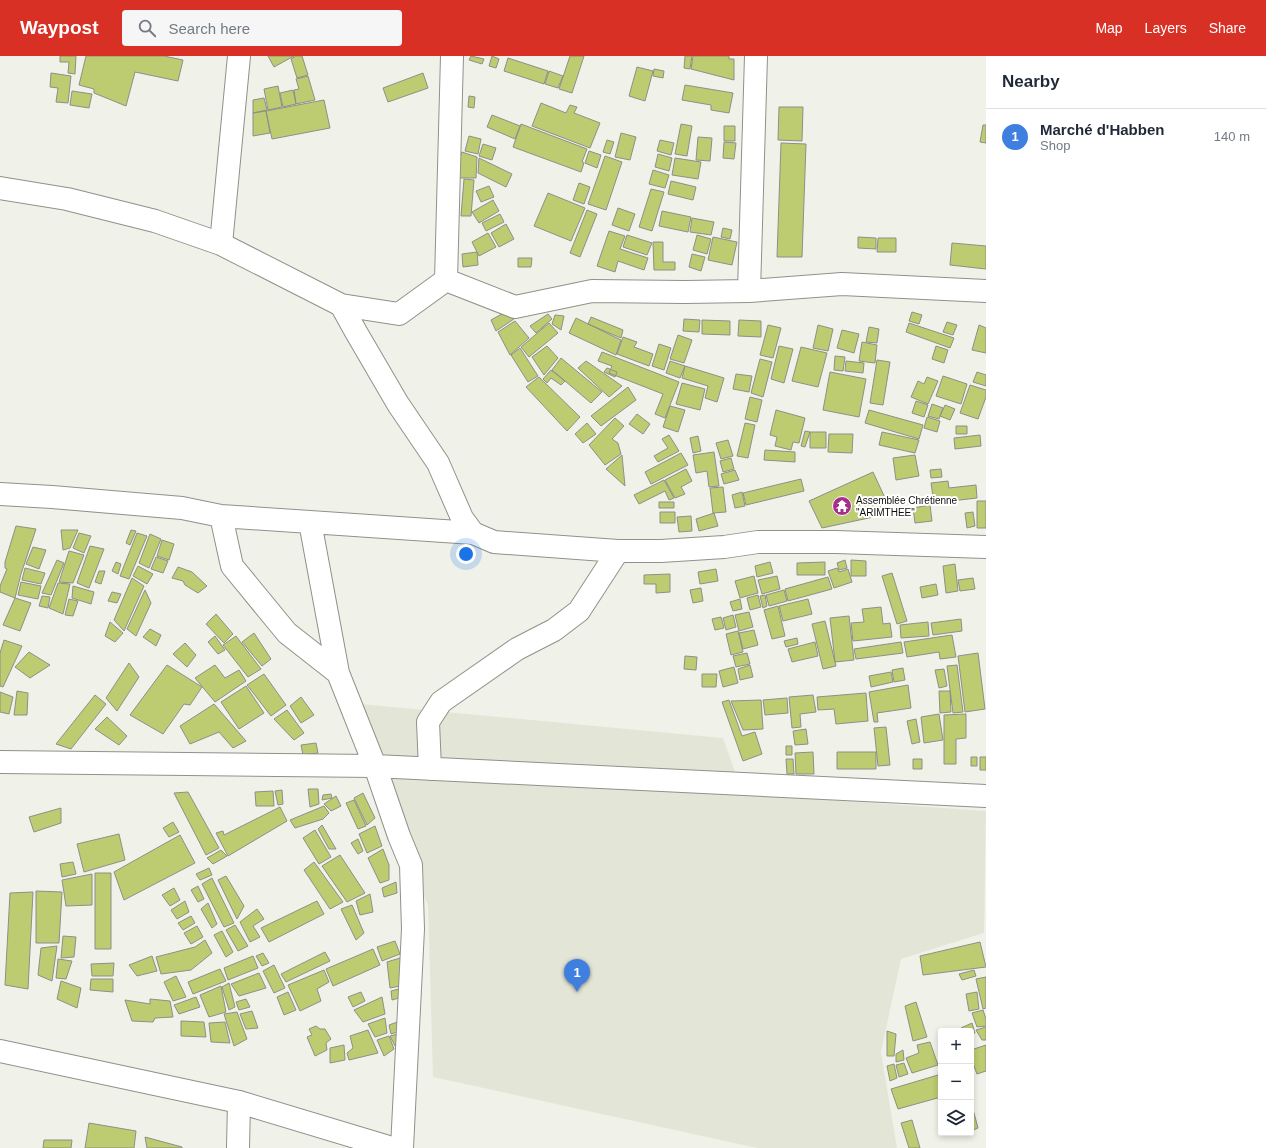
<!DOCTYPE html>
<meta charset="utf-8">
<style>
body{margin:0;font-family:Helvetica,sans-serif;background:#f6f6f7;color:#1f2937}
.controls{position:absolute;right:12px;bottom:12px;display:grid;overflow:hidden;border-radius:4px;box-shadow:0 2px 6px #0003}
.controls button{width:36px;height:36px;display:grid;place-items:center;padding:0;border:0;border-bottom:1px solid #e0e1e3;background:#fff;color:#1f2937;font:20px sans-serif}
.you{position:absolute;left:466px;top:498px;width:14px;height:14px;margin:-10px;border:3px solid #fff;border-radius:50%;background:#1a73e8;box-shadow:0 0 0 6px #1a73e833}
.badge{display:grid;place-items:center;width:26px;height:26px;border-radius:50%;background:#d93025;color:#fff;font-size:13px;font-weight:700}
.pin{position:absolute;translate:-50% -33px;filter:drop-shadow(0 1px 2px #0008)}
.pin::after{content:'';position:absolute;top:21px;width:14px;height:12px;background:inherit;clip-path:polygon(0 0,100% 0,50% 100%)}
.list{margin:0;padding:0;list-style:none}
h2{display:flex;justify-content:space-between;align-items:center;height:52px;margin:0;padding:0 16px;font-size:17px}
h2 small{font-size:13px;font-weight:400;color:#747a83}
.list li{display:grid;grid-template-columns:26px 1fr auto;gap:12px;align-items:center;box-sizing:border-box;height:56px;padding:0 16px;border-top:1px solid #e0e1e3}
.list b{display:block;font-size:15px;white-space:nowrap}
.list p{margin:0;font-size:13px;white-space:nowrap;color:#747a83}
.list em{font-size:13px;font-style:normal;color:#747a83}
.icon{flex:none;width:22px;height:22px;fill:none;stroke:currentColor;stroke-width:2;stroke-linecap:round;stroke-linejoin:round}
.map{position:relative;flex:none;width:986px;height:1092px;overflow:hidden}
header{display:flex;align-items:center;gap:24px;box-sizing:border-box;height:56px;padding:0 20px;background:#d93025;color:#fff}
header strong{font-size:19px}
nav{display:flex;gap:22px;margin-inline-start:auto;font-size:14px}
.search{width:280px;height:36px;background:#f6f6f7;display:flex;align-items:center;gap:10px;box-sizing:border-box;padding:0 14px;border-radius:4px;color:#747a83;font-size:15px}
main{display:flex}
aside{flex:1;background:#fff}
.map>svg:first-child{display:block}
.built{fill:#e3e6d7}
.building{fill:#bdcb71;stroke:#8e8f88}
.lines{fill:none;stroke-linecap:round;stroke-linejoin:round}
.minor-casing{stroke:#90918a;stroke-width:24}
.tertiary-casing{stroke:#90918a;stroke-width:24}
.minor{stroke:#fff;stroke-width:22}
.tertiary{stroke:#fff;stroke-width:22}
.labels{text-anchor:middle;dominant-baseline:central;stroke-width:4;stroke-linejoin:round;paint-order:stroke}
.poi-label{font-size:10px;fill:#0e0f0c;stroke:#fff;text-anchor:start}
</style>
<header>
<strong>Waypost</strong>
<div class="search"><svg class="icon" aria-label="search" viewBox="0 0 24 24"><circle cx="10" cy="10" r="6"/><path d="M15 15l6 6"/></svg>Search here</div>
<nav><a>Map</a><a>Layers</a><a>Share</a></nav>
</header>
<main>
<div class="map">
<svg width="986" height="1092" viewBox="0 0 986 1092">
<rect width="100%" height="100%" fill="#f0f2e9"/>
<path class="built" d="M340 646 723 682 743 738 986 755 984 877 901 903 881 996 897 1092H757L433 1021 428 849Z"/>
<path class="building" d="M60 0H76L75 18 68 17 69 6H60Z
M86 0H164L183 4 178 25 135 16 126 50 94 37V33L79 29Z
M268 0H294L274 11Z
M296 0H302L308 19 297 22 291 3Z
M471 0 484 3 482 8 469 4Z
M492 0 499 3 496 12 489 10Z
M570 0H584L572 37 559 33Z
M685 0H692L690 13 684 12Z
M693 0H729V3H734V24L691 13Z
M508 2 548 15 544 28 504 15Z
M637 11 653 15 645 45 629 40Z
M654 13 664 15 663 22 653 20Z
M549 15 563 20 558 32 545 28Z
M51 17 71 20 68 47 56 46 58 32 50 31Z
M423 17 428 32 388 46 383 32Z
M308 20 315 44 296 48 294 34 299 33 296 23Z
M685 29 733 37 729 57 711 54V49L682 44Z
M278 30 282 51 268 54 264 33Z
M293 34 296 48 283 51 280 37Z
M72 35 92 38 89 52 70 49Z
M469 40 475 41 474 52 468 51Z
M264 42 267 54 253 57V44Z
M324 44 330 72 272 83 266 55Z
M541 47 566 57 570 49 577 51 574 57 600 67 590 92 532 70Z
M779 51H803L802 85 778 84Z
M266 55 270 77 253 80V57Z
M492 59 520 70 515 83 487 71Z
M521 68 587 93 582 106 584 107 581 116 513 91Z
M681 68 692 70 687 100 675 98Z
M983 69H986V87L980 86Z
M724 70H735V85H724Z
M621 77 636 81 630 104 615 101Z
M469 80 481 83 478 98 465 95Z
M698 81 712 82 710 105 696 104Z
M607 84 614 86 610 98 603 96Z
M660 84 674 87 671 99 657 95Z
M724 86 736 87 734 103 723 102Z
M781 87 806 88 802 201H777Z
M483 88 496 92 492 104 479 100Z
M589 95 601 99 597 112 585 107Z
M462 96 477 101 476 122H458V106Z
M658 98 672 102 669 115 655 111Z
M605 100 622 106 606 154 588 148Z
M479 102 512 118 506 131 478 117Z
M675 102 701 106 698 123 672 119Z
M653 114 669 119 665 132 649 128Z
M464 123 474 124 471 160H461Z
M671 125 696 131 693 144 668 138Z
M579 127 590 131 584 148 573 144Z
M489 130 494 141 481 146 476 135Z
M651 133 664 136 652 175 639 171Z
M548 137 585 152 571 185 534 170Z
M493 144 499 155 479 167 472 156Z
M618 152 635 158 629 175 612 169Z
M587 154 597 158 580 201 570 197Z
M662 155 691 161 688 176 659 170Z
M500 158 504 166 486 175 482 167Z
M692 162 714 166 711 179 690 176Z
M506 168 514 183 499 191 491 177Z
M723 172 732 174 730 183 721 181Z
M609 175 625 180 620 193 648 202 644 214 618 205 615 216 597 210Z
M488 177 496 191 479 200 472 186Z
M627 179 652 187 647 199 623 191Z
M697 179 711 183 707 198 693 194Z
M713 181 737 186 732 209 708 204Z
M858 181 876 182V193L858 192Z
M878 182H896V196H877Z
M653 186H663V206H675V214H654Z
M952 187 986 190V213L950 209Z
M477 196 478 209 463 211 462 198Z
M692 198 705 201 701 215 689 211Z
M518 202H532L531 211H518Z
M509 254 514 263 496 275 491 264Z
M912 256 922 259 919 268 909 265Z
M548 258 552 263 536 277 530 270Z
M555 259 564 260 561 274 552 268Z
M591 261 623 274 621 282 588 268Z
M576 262 621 284 616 299 569 277Z
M684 263 700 264 699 276 683 275Z
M702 264 730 265V279L702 278Z
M739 264 761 265V281L738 280Z
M515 265 529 282 510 299 498 276Z
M947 266 957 269 953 279 943 276Z
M549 267 558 277 529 301 521 291Z
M909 267 954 282 950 292 906 276Z
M768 269 781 272 773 302 760 299Z
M818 269 833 273 828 295 813 292Z
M979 269 986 272V297L972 294Z
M869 271 879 273 877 287 866 286Z
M842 274 859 278 854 297 837 292Z
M678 279 692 284 684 307 670 303Z
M623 281 637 286 634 291 653 298 649 310 617 298Z
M862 286 877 289 875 307 859 305Z
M659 288 671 292 664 314 652 310Z
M547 290 558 302 544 319 532 301Z
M779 290 793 293 784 327 771 323Z
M936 290 948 294 944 307 932 303Z
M801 291 827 297 818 331 792 325Z
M520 292 538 320 528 326 511 299Z
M602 296 679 326 665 362 655 358 663 338 609 317 612 310 598 305Z
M835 300 845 301 843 315 834 314Z
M561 302 602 336 591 347 552 314Z
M760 303 772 306 763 341 751 337Z
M877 304 890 306 883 349 870 347Z
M586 305 622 330 609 341 578 312Z
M670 305 685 310 680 322 666 317Z
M846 305 864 307 863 317 845 315Z
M685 310 724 322 717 346 705 342 708 330 682 322Z
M607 312 617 316 615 321 604 316Z
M551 314 565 325 561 329 551 322 547 327 543 323Z
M830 316 866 323 859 361 823 354Z
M977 316 986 319V330L973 326Z
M736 318 752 320 749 336 733 333Z
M943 320 967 328 961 348 936 340Z
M539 321 580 361 567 375 526 331Z
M927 321 938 325 928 348 911 341 918 325 924 328Z
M682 327 705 333 700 354 676 348Z
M970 329 986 334V341L978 363 960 357Z
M628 331 636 344 601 370 591 360Z
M750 341 762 344 757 366 745 363Z
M916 345 928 349 924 361 912 357Z
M932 348 943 352 939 363 928 360Z
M945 349 955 353 950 364 940 360Z
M670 350 685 354 678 376 663 371Z
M776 354 805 362 799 387 793 386 791 394 775 390 777 381 770 379Z
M869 354 923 369 919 383 865 367Z
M637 358 650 368 643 378 629 368Z
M927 361 940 365 937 376 924 372Z
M615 362 624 370 612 383 618 387 621 398 605 409 589 389Z
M587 367 596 378 583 387 575 378Z
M745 367 755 369 748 402 737 400Z
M956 370H967V378H956Z
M805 375 810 376 805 391 801 390Z
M810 376H826V392H810Z
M882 376 919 384 915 397 879 389Z
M829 378H853L852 397 828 396Z
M669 379 679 395 658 406 654 400 668 392 662 383Z
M980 379 981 390 955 393 954 382Z
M698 380 701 395 693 397 690 382Z
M728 384 733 400 721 403 716 387Z
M765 394 795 396V406L764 404Z
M714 396 719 430 709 431 707 415 696 417 693 399Z
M681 397 688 409 651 428 645 416Z
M622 399 625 430 606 413Z
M915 399 919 420 896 424 893 402Z
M731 402 734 413 723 416 720 405Z
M686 413 692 425 681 431 685 438 675 442 665 424Z
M941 413 942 421 931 422 930 414Z
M735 414 739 424 724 428 721 418Z
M873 416 892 457 822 472 809 445Z
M801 423 804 435 746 449 743 437Z
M664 424 674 442 669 444 665 435 639 448 634 439Z
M948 425 949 432 976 429 977 442 934 447 931 427Z
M723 431 726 456 713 457 710 432Z
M742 436 745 450 735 452 732 439Z
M977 445H986V472H977Z
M659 446H674V452H659Z
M930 449 932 465 915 467 913 452Z
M660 456H675V467H660Z
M973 456 975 470 967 472 965 457Z
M714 457 718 470 699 475 696 463Z
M691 460 692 475 679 476 677 461Z
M16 470 36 473 21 518 15 542 0 536V530L7 513 5 512V506Z
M61 474H78L70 492 63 494Z
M131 474 136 475 130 489 126 487Z
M79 477 91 480 84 497 73 492Z
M137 477 147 480 129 523 120 520Z
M150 478 161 483 149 512 139 507Z
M162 484 174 488 169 504 157 500Z
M90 490 104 493 89 532 77 527Z
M33 491 46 494 39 513 26 508Z
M69 495 84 499 73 527 59 526Z
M156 501 168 505 163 517 151 513Z
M57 504 64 507 51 539 42 537Z
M845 504 847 512 839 514 837 507Z
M851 504 866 505V520H851Z
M116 506 121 508 118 518 112 515Z
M770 506 773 517 757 521 755 510Z
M825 506V519H797V507Z
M955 508 958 535 946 537 943 510Z
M138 510 153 518 147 528 133 520Z
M178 511 192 516 207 530 198 537 185 529 183 525 172 522Z
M25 512 45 517 41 528 22 524Z
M837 512 839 516 848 513 852 526 834 532 828 515Z
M716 513 718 525 700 528 698 516Z
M99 515H105L101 528 95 526Z
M892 517 907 565 897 568 882 520Z
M670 518V536L656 537V528H644V519Z
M754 520 758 537 740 542 735 525Z
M777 520 780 533 762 538 758 524Z
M828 521 832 533 788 545 785 533Z
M132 522 144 530 124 575 114 564Z
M973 522 975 533 960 535 958 524Z
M21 526 41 530 38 543 18 539Z
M58 527 70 528 63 558 49 552Z
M936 528 938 539 922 542 920 531Z
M73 530 94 536 91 548 72 542Z
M701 532 703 545 693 547 690 534Z
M145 534 151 547 136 580 127 573Z
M784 534 787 545 769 550 766 539Z
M112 536 121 538 117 547 108 545Z
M758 539 761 551 750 554 747 542Z
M765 539 767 550 763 552 760 540Z
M42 540 50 541 48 552 39 550Z
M15 542 31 547 20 575 3 569Z
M69 543 78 545 73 560 65 559Z
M740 543 742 553 733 555 730 546Z
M808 543 812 558 783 565 779 550Z
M778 550 785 580 772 583 764 554Z
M881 551 883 568 890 567 892 581 853 585 851 567 864 566 862 553Z
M749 556 753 571 739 575 735 559Z
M216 558 233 578 224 587 206 568Z
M733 559 736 571 726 574 723 562Z
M849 560 854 604 835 606 830 562Z
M721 561 724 572 715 574 712 563Z
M961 563 962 575 933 579 931 567Z
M825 565 836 610 823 613 812 568Z
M110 566 123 577 115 586 105 580Z
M928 566 929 580 901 582 900 569Z
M150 573 161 579 156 590 143 581Z
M754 574 758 589 743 593 739 577Z
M738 575 743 596 731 599 726 578Z
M254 577 271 603 262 610 242 586Z
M952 579 956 601 940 603 939 596 907 601 904 586Z
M215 580 225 594 218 598 208 586Z
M236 580 261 613 248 621 223 589Z
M797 582 798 588 786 591 784 585Z
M4 584 22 590 3 631 0 630V597Z
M815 586 818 600 792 606 788 593Z
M901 586 903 597 856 603 854 593Z
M185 587 196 599 187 611 173 598Z
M29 596 50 609 30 622 15 611Z
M747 597 750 608 736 611 733 600Z
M978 597 985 653 965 656 958 600Z
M685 600 697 601 696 614 684 613Z
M129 607 139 621 117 655 106 642Z
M167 609 202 631 190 649 184 648 163 678 130 659Z
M215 609 225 622 239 614 246 625 215 646 195 622Z
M750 609 753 621 740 624 738 613Z
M957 609 963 656 953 657 947 610Z
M734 611 738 627 723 631 719 615Z
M903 612 905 624 894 626 892 614Z
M944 613 947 630 939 632 935 614Z
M891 616 893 626 871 631 869 620Z
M264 618 286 649 271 660 247 629Z
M702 618H717L716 631H702Z
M908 629 911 652 877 657 878 666H874L869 636Z
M246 630 264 657 239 673 221 646Z
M17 635 28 637 27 659H14Z
M939 635H950L951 656 940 657Z
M0 636 13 641 9 658 0 656Z
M866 637 868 665 836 668 834 653 818 654 817 641Z
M95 639 106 648 71 693 56 688Z
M813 639 816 656 800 658 801 671 792 672 789 641Z
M301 641 314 659 301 667 290 650Z
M787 642 788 657 765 659 763 644Z
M729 644 742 680 755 676 762 698 743 705 722 646Z
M761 644 763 673 743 674 731 645Z
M214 648 246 685 233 692 219 676 190 688 180 670Z
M287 654 304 677 294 684 274 663Z
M939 658 943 684 924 687 921 661Z
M966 658V682L956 683V708H944V659Z
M107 661 127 680 119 689 95 673Z
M916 663 920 686 912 688 907 665Z
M886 671 890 709 878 710 874 672Z
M806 673 808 688 795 689 793 675Z
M316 687 318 697 303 699 301 689Z
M786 690H792V699H786Z
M813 696 814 718H796L795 697Z
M837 696H876V713H837Z
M971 701H977V710H971Z
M980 701H986V714H980Z
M786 703H793L794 718H787Z
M913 703H922V713H913Z
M308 733H318L319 748 310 751Z
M282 734 283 748 278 749 275 735Z
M273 735 274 750H256L255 736Z
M188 736 219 792 206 799 174 737Z
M363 737 375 762 367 769 354 742Z
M331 738 332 742 322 744 323 739Z
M336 740 341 750 331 755 324 748Z
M354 744 366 770 358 773 346 747Z
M324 750 329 757 323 763 295 772 290 764Z
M280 751 287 765 228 800 216 777 223 775 224 779Z
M61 752V767L34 776 29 761Z
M173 766 179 776 169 781 163 772Z
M322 769 336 793H329L318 773Z
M375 770 382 790 367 797 359 778Z
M315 774 331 801 319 808 303 782Z
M119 778 125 804 84 816 77 788Z
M180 779 195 807 124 844 114 816Z
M358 783 363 795 358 798 351 787Z
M383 793 389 809V824L380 827 368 802Z
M221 794 227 800 213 808 207 802Z
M340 799 365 837 347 846 322 810Z
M73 806 76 818 62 821 60 808Z
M314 806 343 846 330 853 304 814Z
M209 812 212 819 200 824 196 818Z
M95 817H111V893H95Z
M92 818V849L66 850 62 824Z
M226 820 244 850 237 863 218 824Z
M212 822 234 867 224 871 202 828Z
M396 826 397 837 384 841 382 832Z
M198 830 204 843 198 846 191 834Z
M174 832 180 844 170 850 162 839Z
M36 835 62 836 59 887H36Z
M33 836 28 933 5 929 10 837Z
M370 838 373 856 360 859 356 845Z
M185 845 189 856 177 863 171 854Z
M317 845 324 858 269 886 261 872Z
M208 847 217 868 212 872 201 853Z
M352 849 364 877 356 884 341 853Z
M257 853 264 863 253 870 260 881 250 886 240 866Z
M191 860 195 867 183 874 178 867Z
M235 869 248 890 238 895 226 874Z
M197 870 203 881 191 888 184 877Z
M222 875 233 896 226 901 214 879Z
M63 880 76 881 74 901 61 902Z
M205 884 212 897 191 914 161 918 156 901 195 891Z
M395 885 400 898 382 905 377 891Z
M980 886 986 911 923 919 920 900Z
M57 890 52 925 38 919 41 892Z
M373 893 380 909 333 930 326 913Z
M325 896 330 905 286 926 281 918Z
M263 897 269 907 262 910 256 900Z
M152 900 157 915 137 920 129 909Z
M253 900 258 912 228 924 224 912Z
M403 901 405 929 390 932 387 906Z
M58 903 72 905 66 923 56 922Z
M114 907 113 920H92L91 908Z
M274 909 285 932 274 937 263 915Z
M220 913 226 925 193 938 188 926Z
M324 914 329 926 317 933 321 945 300 955 288 929Z
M974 914 976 920 962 924 959 918Z
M259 917 266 932 239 940 231 928Z
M176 920 186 941 173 945 164 926Z
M986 921V952L983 953 976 923Z
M91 923H113V936L90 934Z
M61 925 81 932 77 952 57 943Z
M229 927 235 951 229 954 222 931Z
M221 930 226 956 209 961 200 939Z
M406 931V940L392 944 391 935Z
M288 936 296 954 284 959 277 941Z
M361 936 365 945 353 951 348 941Z
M977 936 979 953 969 955 966 938Z
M196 941 200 951 179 958 174 949Z
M382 941 385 958 363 966 354 954Z
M150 943 170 945 173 961 155 962 153 966 132 965 125 944 150 948Z
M246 943 250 951 239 954 236 946Z
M916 946 927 981 913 985 905 950Z
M983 954 986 963V970L977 971 972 957Z
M252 955 258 972 246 973 240 958Z
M237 956 247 983 234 990 224 958Z
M385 962 387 977 375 981 368 968Z
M406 963 410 972 391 978 389 969Z
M181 965 204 966 206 981 181 980Z
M225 966 230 987 211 986 209 967Z
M972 967 975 977 971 978V975H963L961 972Z
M316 970 320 973H325L331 983 326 987 327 994 315 1000 307 981 312 979 309 973Z
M986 971V984H982L976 974Z
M368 974 378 997 349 1004 347 997 353 992 350 980Z
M410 975 412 987 395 990 390 980Z
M887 975 896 978 894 1000H887Z
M389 980 394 993 384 1000 377 984Z
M930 986 938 1009 912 1017 906 1002 919 997 917 989Z
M344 989 345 1004 330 1007V992Z
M986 989V1015L977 1018 971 1002V994Z
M903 994 904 1004 896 1006V998Z
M904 1007 908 1018 899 1021 896 1009Z
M894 1008 897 1022 890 1025 887 1010Z
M938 1019 941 1027V1041L898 1053 891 1033Z
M971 1046 978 1072 971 1075Z
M912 1064 920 1092H909L901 1067Z
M89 1067 136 1075 134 1092H85Z
M145 1081 182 1091V1092H147Z
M44 1084H72L71 1092H43Z"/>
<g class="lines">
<g class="minor-casing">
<path id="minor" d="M0 132 67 143 155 165 221 188 341 249 399 258 446 224
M221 188 239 0
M446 224 515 251 592 235 685 236 749 235 842 228 986 235
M446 224 452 0
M749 235 756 0
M341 249 356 276 398 348 438 407 462 462 473 477 494 486 618 495H661L724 491 758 486H836L986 491
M0 438 52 441 182 452 221 460 232 510 287 577 338 617 375 710 399 780 411 809 413 873 402 1092
M221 460 473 477
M310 466 338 617
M0 706 375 710 986 740
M430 713 428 666 441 646 517 593 554 574 579 555 618 495
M238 1092 239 1046"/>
</g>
<g class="tertiary-casing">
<path id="tertiary" d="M0 995 239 1046 392 1092"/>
</g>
<use href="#minor" class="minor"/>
<use href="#tertiary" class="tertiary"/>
</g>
<defs>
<g id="temple-disc" transform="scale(1)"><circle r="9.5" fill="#a63088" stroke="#fff"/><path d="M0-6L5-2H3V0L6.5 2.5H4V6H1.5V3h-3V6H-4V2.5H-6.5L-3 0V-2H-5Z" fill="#fff"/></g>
</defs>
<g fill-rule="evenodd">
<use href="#temple-disc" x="842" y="450"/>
</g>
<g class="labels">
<g class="poi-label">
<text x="856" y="444">Assemblée Chrétienne<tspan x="856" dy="12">"ARIMTHEE"</tspan></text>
</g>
</g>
</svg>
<div class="controls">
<button>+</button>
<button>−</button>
<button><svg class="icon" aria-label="layers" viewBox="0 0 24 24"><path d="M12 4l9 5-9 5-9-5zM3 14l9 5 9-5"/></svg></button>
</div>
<div class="you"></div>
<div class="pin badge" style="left:577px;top:936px;background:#3f7fe0">1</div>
</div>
<aside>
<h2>Nearby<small></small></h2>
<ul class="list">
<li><span class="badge" style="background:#3f7fe0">1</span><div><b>Marché d'Habben</b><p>Shop</p></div><em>140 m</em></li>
</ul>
</aside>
</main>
